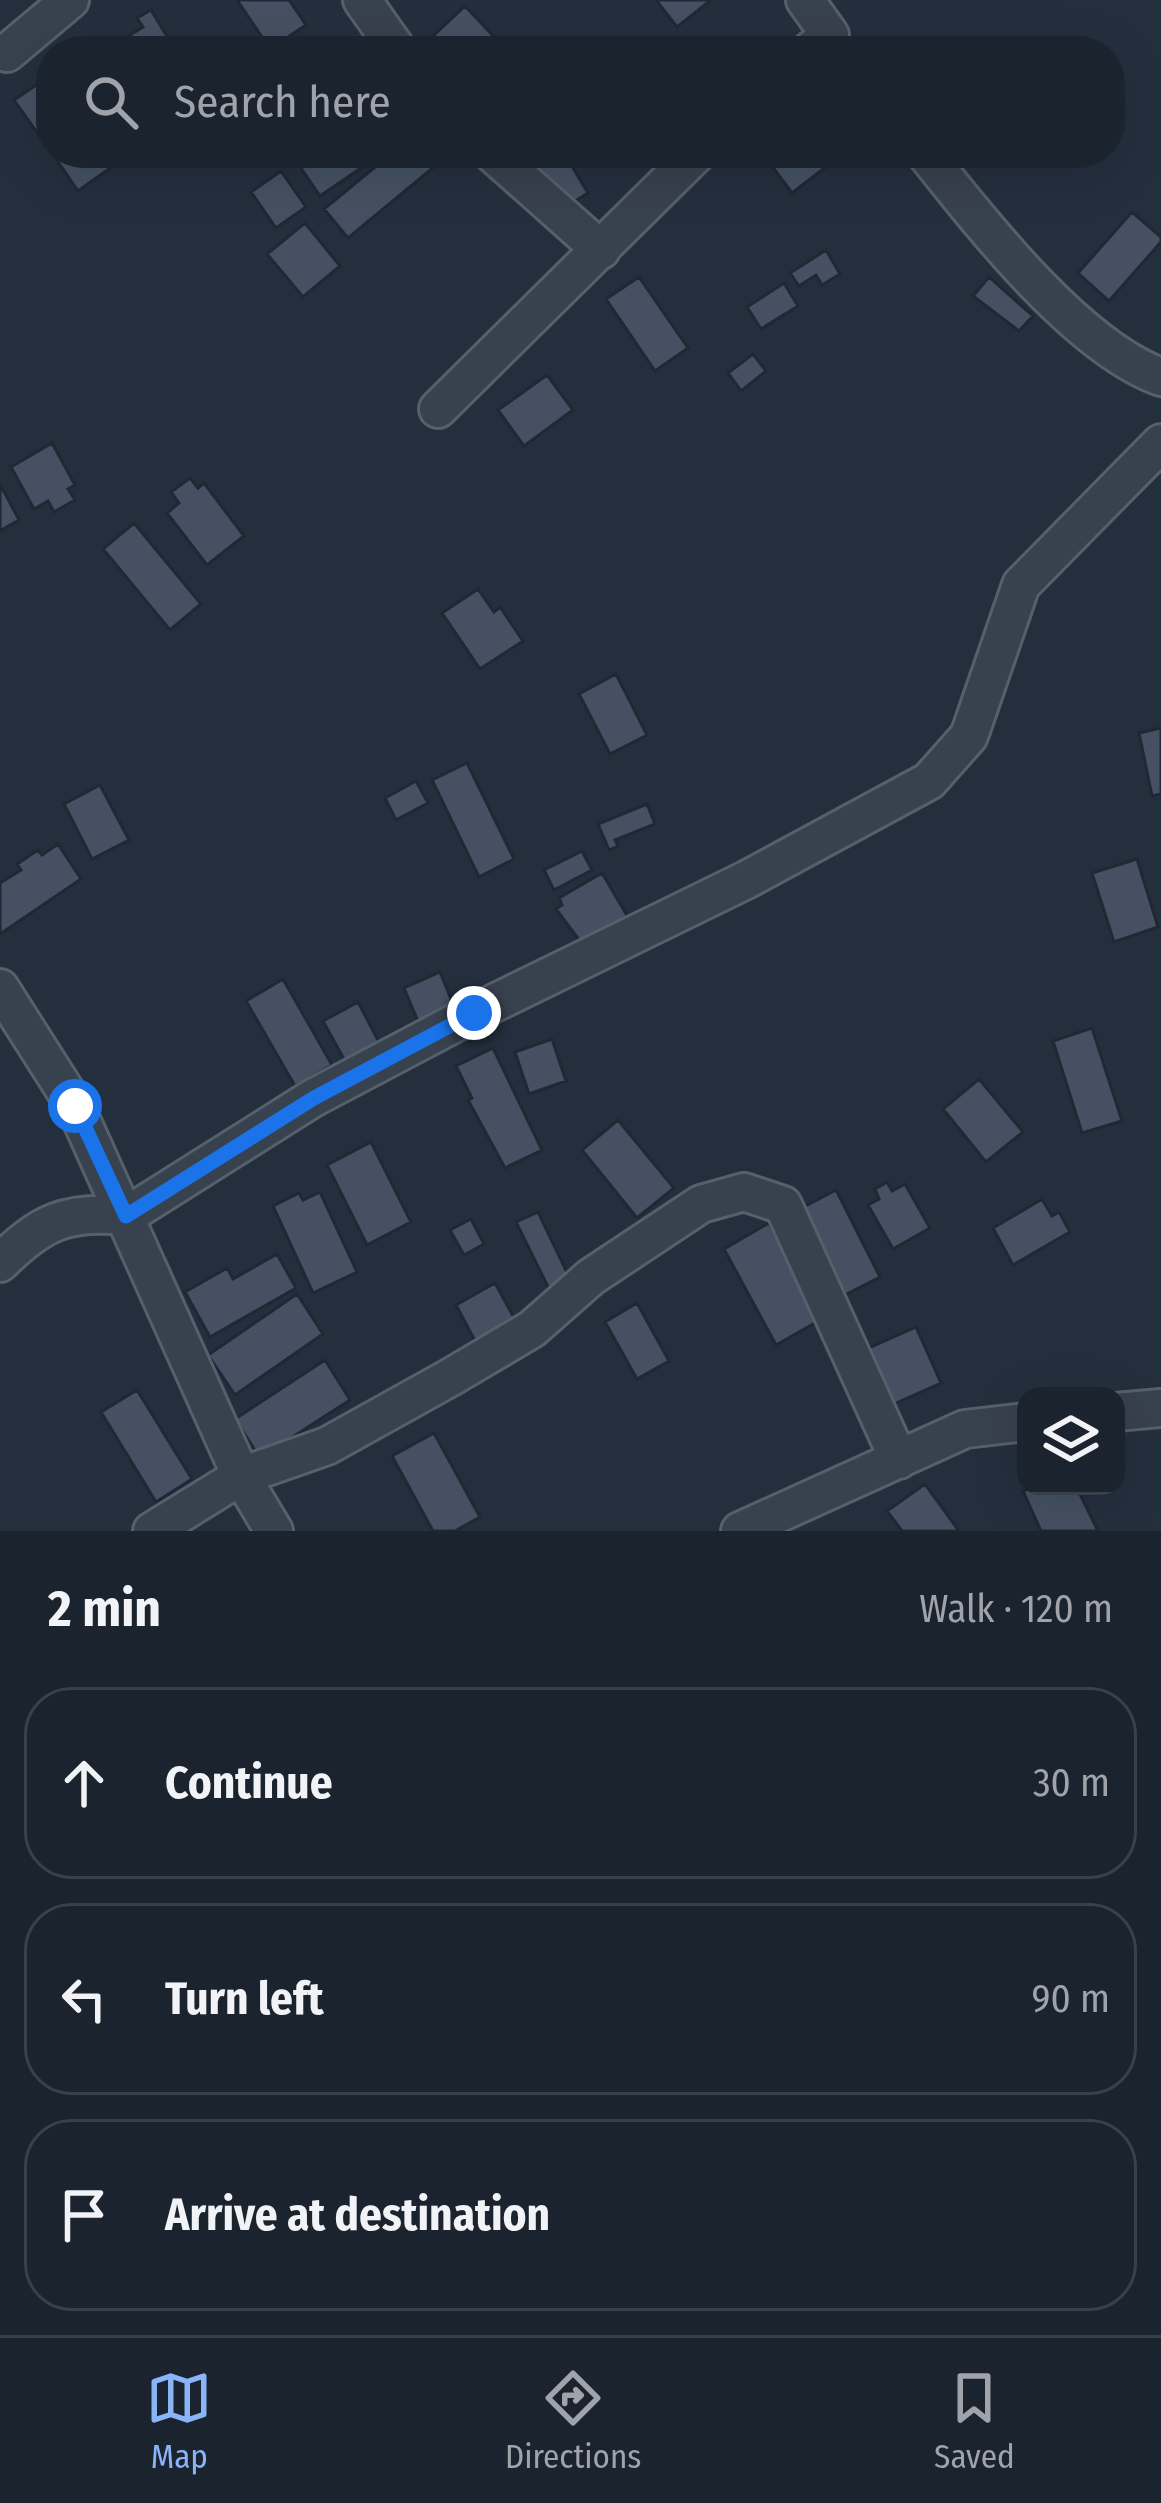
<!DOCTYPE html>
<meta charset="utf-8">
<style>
body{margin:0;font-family:"Fira Sans Condensed",sans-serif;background:#242b36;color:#f1f3f6}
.controls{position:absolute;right:36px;bottom:36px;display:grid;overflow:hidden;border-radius:24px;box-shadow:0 12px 48px #0002}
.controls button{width:108px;height:108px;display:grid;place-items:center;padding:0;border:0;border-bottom:3px solid #39404a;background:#1b232e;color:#f1f3f6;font:60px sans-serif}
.stop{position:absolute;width:36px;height:36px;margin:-27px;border:9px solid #1a73e8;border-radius:50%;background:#fff}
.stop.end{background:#1a73e8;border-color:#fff;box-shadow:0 3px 12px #0008}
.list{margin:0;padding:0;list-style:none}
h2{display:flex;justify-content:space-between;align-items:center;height:156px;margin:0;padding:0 48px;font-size:51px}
h2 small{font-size:39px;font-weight:400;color:#a0a4aa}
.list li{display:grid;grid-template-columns:78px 1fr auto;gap:36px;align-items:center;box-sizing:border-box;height:192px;margin:0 24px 24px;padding:0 24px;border:3px solid #39404a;border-radius:48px}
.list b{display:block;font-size:45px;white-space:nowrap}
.list em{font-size:39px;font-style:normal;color:#a0a4aa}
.icon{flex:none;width:66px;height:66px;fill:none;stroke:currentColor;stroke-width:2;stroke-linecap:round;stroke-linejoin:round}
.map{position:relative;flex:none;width:1161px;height:1531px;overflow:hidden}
.search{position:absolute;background:#1b232e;box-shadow:0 12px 48px #0002;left:36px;right:36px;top:36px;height:132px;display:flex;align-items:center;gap:30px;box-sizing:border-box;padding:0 42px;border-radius:48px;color:#a0a4aa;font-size:45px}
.sheet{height:804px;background:#1b232e}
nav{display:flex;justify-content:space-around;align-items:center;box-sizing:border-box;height:168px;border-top:3px solid #39404a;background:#1b232e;font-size:33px;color:#a0a4aa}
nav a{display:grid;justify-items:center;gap:6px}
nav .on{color:#8ab4f8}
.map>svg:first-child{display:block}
.building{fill:#455162;stroke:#1f2835;stroke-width:3}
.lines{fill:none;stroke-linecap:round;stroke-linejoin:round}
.minor-casing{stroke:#565f6c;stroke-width:42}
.minor{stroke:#38414e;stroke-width:36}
.route{stroke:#1a73e8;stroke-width:15}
</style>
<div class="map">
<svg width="1161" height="1531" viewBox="0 0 1161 1531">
<rect width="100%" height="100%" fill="#242f3e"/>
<path class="building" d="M237 0H289L306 25 270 49Z
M656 0H711L677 27Z
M465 6 497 40 485 51H417Z
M151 10 176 51H119L115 44 143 27 137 18Z
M39 83 43 89 51 83V152L14 100Z
M52 153H109L116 164 78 191Z
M295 153H383L320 196 292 155Z
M392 153H423L434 167 348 238 324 209Z
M527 153H564L588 193 561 210Z
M770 153H844L792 193 765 157Z
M281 171 306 207 276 228 251 192Z
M1132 212 1161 237V242L1109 301 1078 273Z
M305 223 340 266 303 297 267 254Z
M826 250 840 274 822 285 816 275 799 286 790 273Z
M639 277 688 348 655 371 606 299Z
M989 277 1033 316 1019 331 973 296Z
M784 283 798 306 761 329 747 307Z
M753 354 766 371 741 391 728 373Z
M547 375 573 410 524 446 498 410Z
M52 443 75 485 68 489 75 500 54 512 48 501 34 509 11 467Z
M190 478 198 488 204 483 244 536 207 565 167 513 179 503 171 492Z
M0 484 19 520 0 531Z
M134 523 201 604 170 630 103 549Z
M478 589 494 612 500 607 523 641 480 669 442 613Z
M616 674 647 735 610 754 579 694Z
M1161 728V794L1152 796 1139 733Z
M467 763 514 859 479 877 432 780Z
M416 781 428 803 396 820 385 798Z
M100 785 129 840 92 859 64 804Z
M647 804 655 824 615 840 618 846 609 850 598 824Z
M58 844 81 879 0 934V883L21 870 17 864 38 850 42 855Z
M582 851 592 870 554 890 544 870Z
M1137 859 1158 927 1114 942 1092 873Z
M602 873 635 929 585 948 556 909 562 905 559 898Z
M440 972 458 1016 422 1031 404 988Z
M283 979 332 1065 295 1086 246 1001Z
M358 1002 379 1042 345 1061 323 1021Z
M1092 1028 1122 1121 1082 1133 1053 1041Z
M552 1039 566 1081 529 1094 515 1052Z
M493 1048 542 1150 505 1168 468 1100 472 1098 456 1066Z
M979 1079 1023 1132 986 1162 943 1109Z
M618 1120 674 1188 637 1218 582 1150Z
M371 1142 411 1222 367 1245 327 1165Z
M887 1182 892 1191 905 1184 930 1228 893 1249 868 1205 879 1199 875 1189Z
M836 1190 880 1277 839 1298 796 1211Z
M320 1192 357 1272 313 1293 273 1206 299 1193 303 1200Z
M1042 1199 1052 1216 1059 1212 1070 1232 1013 1265 993 1228Z
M538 1212 572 1283 551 1293 516 1222Z
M471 1219 484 1244 464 1255 450 1230Z
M769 1223 822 1319 776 1345 724 1249Z
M277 1254 296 1288 210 1337 185 1292 227 1268 233 1279Z
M495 1283 523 1334 483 1356 456 1305Z
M297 1294 323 1334 235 1395 208 1355Z
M637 1303 669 1361 637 1379 605 1322Z
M916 1327 941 1383 894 1404 869 1348Z
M325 1360 350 1400 260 1458 235 1419Z
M137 1390 192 1479 156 1502 101 1412Z
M434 1433 480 1517 455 1531H433L392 1456Z
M925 1484 959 1531H902L887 1511Z
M1035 1486H1076L1098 1531H1041L1023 1491Z"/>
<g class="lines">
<g class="minor-casing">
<path id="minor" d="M362 0 398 51
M805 0 830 35 810 51
M7 53 70 0
M492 153 601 250
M925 153C980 222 1077 347 1161 377
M438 409 697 153
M0 988 75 1106 241 1476 274 1531
M0 1263C41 1222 67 1210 126 1216L313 1098 474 1013 746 880 929 781 969 736 1021 585 1161 443
M1116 1412 1161 1408
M152 1531 241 1476 327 1446 451 1377 532 1329 591 1277 701 1204 744 1192 783 1205 899 1460
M740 1531 965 1429 1026 1422"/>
</g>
<use href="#minor" class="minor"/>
</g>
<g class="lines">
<path class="route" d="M75 1106 126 1216 314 1098 474 1013"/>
</g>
</svg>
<div class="controls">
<button><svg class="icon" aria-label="layers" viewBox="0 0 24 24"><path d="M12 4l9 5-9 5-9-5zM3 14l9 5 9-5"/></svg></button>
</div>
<div class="stop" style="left:75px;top:1106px"></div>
<div class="stop end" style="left:474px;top:1013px"></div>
<div class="search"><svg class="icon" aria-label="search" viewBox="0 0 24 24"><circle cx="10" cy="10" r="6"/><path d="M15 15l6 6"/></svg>Search here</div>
</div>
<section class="sheet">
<h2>2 min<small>Walk · 120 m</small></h2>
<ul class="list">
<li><svg class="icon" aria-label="ahead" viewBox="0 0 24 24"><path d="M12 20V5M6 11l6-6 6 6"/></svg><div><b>Continue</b></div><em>30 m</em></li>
<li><svg class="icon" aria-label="left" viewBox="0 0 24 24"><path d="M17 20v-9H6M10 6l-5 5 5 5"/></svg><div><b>Turn left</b></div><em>90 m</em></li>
<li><svg class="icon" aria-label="arrive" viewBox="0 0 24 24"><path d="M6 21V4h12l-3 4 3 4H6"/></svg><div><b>Arrive at destination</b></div></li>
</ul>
</section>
<nav>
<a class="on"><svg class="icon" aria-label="map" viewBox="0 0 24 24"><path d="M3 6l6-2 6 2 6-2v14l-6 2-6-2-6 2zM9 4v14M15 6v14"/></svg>Map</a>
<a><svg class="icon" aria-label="directions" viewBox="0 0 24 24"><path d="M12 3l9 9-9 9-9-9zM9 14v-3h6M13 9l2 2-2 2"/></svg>Directions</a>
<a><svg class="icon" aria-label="saved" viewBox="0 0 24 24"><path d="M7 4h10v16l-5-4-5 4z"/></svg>Saved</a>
</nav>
